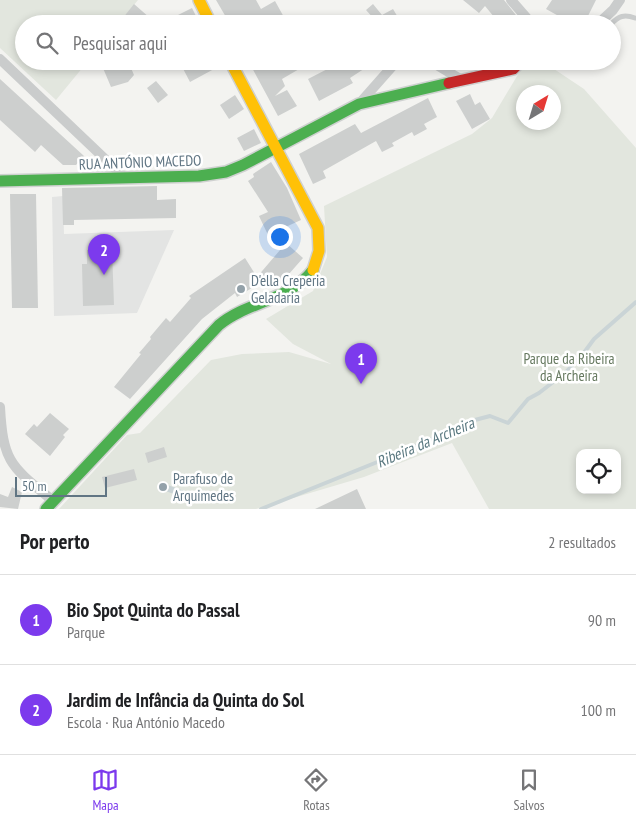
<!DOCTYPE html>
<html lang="pt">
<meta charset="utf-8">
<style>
body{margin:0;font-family:"PT Sans Narrow",sans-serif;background:#f2f2f2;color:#202124}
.controls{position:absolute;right:15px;bottom:15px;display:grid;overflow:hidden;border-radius:10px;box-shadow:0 2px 8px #0003}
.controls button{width:45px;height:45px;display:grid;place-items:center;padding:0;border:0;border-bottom:1px solid #e0e0e0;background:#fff;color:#202124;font:25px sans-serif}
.compass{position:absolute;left:516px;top:85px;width:45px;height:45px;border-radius:50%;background:#fff;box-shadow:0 2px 8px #0003;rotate:38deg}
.scale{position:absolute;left:15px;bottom:12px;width:92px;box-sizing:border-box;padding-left:5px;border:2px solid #607583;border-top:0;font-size:14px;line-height:18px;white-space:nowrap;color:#607583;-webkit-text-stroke:4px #fff;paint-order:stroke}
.you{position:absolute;left:279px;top:236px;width:18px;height:18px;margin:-12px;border:4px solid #fff;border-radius:50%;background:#1a73e8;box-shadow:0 0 0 8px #1a73e833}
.badge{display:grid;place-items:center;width:32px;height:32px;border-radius:50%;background:#7c3aed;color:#fff;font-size:16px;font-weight:700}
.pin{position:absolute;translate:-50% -41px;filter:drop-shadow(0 1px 2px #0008)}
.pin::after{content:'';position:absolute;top:26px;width:18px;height:15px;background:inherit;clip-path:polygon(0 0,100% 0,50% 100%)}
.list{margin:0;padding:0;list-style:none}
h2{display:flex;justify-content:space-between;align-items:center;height:65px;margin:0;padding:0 20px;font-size:21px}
h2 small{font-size:16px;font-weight:400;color:#757577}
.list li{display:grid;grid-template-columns:32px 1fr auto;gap:15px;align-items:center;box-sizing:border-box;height:90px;padding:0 20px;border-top:1px solid #e0e0e0}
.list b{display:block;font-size:19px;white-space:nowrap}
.list p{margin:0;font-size:16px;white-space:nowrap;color:#757577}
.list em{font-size:16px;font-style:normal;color:#757577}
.icon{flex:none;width:28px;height:28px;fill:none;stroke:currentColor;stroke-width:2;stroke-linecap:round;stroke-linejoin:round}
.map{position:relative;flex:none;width:636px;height:509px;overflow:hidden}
.search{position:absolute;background:#fff;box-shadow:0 2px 8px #0003;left:15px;right:15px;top:15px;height:55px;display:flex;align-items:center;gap:12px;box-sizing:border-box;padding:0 18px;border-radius:28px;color:#757577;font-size:19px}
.sheet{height:245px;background:#fff}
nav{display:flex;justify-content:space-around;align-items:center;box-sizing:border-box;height:70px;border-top:1px solid #e0e0e0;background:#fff;font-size:14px;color:#757577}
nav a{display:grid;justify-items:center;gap:2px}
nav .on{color:#7c3aed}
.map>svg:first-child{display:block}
.built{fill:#e3e4e3}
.green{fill:#e2e6de;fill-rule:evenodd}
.water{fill:#cad4d6}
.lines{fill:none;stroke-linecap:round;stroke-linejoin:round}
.stream{stroke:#cad4d6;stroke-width:4}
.building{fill:#cdcfce}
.fast-casing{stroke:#cfd1d0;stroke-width:14}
.slow-casing{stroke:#cfd1d0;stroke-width:14}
.jam-casing{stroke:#cfd1d0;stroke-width:14}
.lane{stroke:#cacccc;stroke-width:5}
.street{stroke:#cacccc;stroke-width:10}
.fast{stroke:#4caf50;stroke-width:11}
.slow{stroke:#ffc107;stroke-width:11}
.jam{stroke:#c62828;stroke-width:11}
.poi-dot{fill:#93a1a9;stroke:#fff;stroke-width:2}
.labels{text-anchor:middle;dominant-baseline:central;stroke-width:5;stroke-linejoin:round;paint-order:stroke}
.street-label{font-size:15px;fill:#607583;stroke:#fff}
.poi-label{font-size:15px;fill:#607583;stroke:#fff;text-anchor:start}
.park-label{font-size:15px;fill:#667960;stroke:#fff}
.water-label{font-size:16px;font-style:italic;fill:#5b7981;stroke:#fff}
</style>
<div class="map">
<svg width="636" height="509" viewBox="0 0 636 509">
<rect width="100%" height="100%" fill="#f3f3f0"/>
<path class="built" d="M63 196 64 234 174 230 137 313 54 316 52 197Z"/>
<path class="green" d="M0 0H138L118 24H24V61H88L56 100 0 48Z
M526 61H542L584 89 636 148V509H489L452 443 364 477 256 509H59L127 435 140 433 211 360 242 354 289 352 331 364 293 344 266 319 313 291 327 257 324 206 472 134 492 118ZM524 92H554V122H524ZM580 453H617V490H580Z"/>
<path class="water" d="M162 483 198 496 196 502 160 489Z"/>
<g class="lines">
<path class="stream" d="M261 509 407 450 471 421 490 416 508 423 528 399 539 393 566 372 583 354 594 339 636 302"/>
</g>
<path class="building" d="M216 0H256L261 9 275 1 285 19 277 24H230Z
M463 0H504L523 24H510L504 19 499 23 485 6 479 13Z
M552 0H596L584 24H573L546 9Z
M134 4 150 18 145 24H118Z
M373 4 382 15 393 9 402 24H366L374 19 366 10Z
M192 8 200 24H180L176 16Z
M100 61H128L134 75 128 82 111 87Z
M179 61H210L214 69 190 82Z
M256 61H313L282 79 285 86 275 96 287 90 297 106 278 116 250 64Z
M343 61H376L350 78 353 83 319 101 308 79Z
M0 79 84 156 76 165H63L41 145 35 152 0 120Z
M156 81 168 95 158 103 147 88Z
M470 94 475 105 480 102 490 119 472 129 456 101Z
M235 95 244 109 229 119 220 105Z
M428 98 437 117 424 124 427 129 414 136 412 132 392 143 394 146 382 152 376 141 323 171 326 178 313 184 299 154 355 124 361 133Z
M254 129 261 143 244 151 237 138Z
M271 162 287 188 301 220 268 235 259 216 268 212 248 181 254 177 253 174Z
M157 186V200L176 199V218L74 220V225H63L62 188Z
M10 194H36L38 308H12Z
M286 243 303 258 281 283 272 276 237 297 235 293 202 319 130 399 114 387 141 354 139 353 151 339 150 337 166 318 170 322 191 298 189 296 245 258 257 277Z
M112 249 114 305 83 306 82 264H87V250Z
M50 413 69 429 63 435 65 437 50 456 25 434 34 424 37 427Z
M164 447 167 457 148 463 145 453Z
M134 469 137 480 105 488 102 477Z
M12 487 22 492 18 509 0 507V494L8 497Z
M357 489 366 509H315Z"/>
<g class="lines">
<g class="fast-casing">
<path id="fast" d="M0 181 199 176 226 172 243 165 359 104 449 83
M46 509 219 325C248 301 289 301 313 270"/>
</g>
<g class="slow-casing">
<path id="slow" d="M199 0 211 24
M230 61 318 228 319 251 313 270"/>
</g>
<g class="jam-casing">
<path id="jam" d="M449 83 513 69 521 61"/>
</g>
<path class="lane" d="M611 24C619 16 624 14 635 18"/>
<path class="street" d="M511 0 532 24
M598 24 613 10 620 0
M0 59 125 178
M430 61 462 80
M359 104 397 61
M0 407C3 463 11 466 53 501"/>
<use href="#fast" class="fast"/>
<use href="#slow" class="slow"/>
<use href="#jam" class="jam"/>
</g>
<g class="poi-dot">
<circle cx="241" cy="289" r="5"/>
<circle cx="163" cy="487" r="5"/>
</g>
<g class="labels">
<g class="street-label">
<text transform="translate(140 162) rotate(-2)">RUA ANTÓNIO MACEDO</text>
</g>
<g class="poi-label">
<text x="251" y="280">D'ella Creperia<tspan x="251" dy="17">Geladaria</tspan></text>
<text x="173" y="478">Parafuso de<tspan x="173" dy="17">Arquimedes</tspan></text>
</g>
<g class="park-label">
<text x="569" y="358">Parque da Ribeira<tspan x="569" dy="17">da Archeira</tspan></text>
</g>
<g class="water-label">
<text transform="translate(425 442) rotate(-23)">Ribeira da Archeira</text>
</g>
</g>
</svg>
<div class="controls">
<button><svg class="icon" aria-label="locate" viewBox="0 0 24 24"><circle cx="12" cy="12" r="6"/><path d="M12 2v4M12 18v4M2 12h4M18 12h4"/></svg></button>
</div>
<svg class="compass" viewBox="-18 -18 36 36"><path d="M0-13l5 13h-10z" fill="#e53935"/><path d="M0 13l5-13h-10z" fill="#757577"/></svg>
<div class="scale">50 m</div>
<div class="you"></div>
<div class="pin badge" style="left:361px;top:384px">1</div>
<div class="pin badge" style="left:104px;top:275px">2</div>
<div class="search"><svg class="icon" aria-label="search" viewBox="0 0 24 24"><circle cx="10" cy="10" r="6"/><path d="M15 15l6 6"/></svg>Pesquisar aqui</div>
</div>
<section class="sheet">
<h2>Por perto<small>2 resultados</small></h2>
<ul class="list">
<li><span class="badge">1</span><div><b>Bio Spot Quinta do Passal</b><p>Parque</p></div><em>90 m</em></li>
<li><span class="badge">2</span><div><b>Jardim de Infância da Quinta do Sol</b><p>Escola · Rua António Macedo</p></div><em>100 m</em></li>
</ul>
</section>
<nav>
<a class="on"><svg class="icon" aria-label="map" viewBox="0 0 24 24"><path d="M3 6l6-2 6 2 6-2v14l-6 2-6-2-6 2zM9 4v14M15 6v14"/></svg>Mapa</a>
<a><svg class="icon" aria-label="directions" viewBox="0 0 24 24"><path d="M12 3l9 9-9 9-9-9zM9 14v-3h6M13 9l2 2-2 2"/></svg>Rotas</a>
<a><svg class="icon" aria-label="saved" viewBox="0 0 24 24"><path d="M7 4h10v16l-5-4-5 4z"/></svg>Salvos</a>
</nav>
